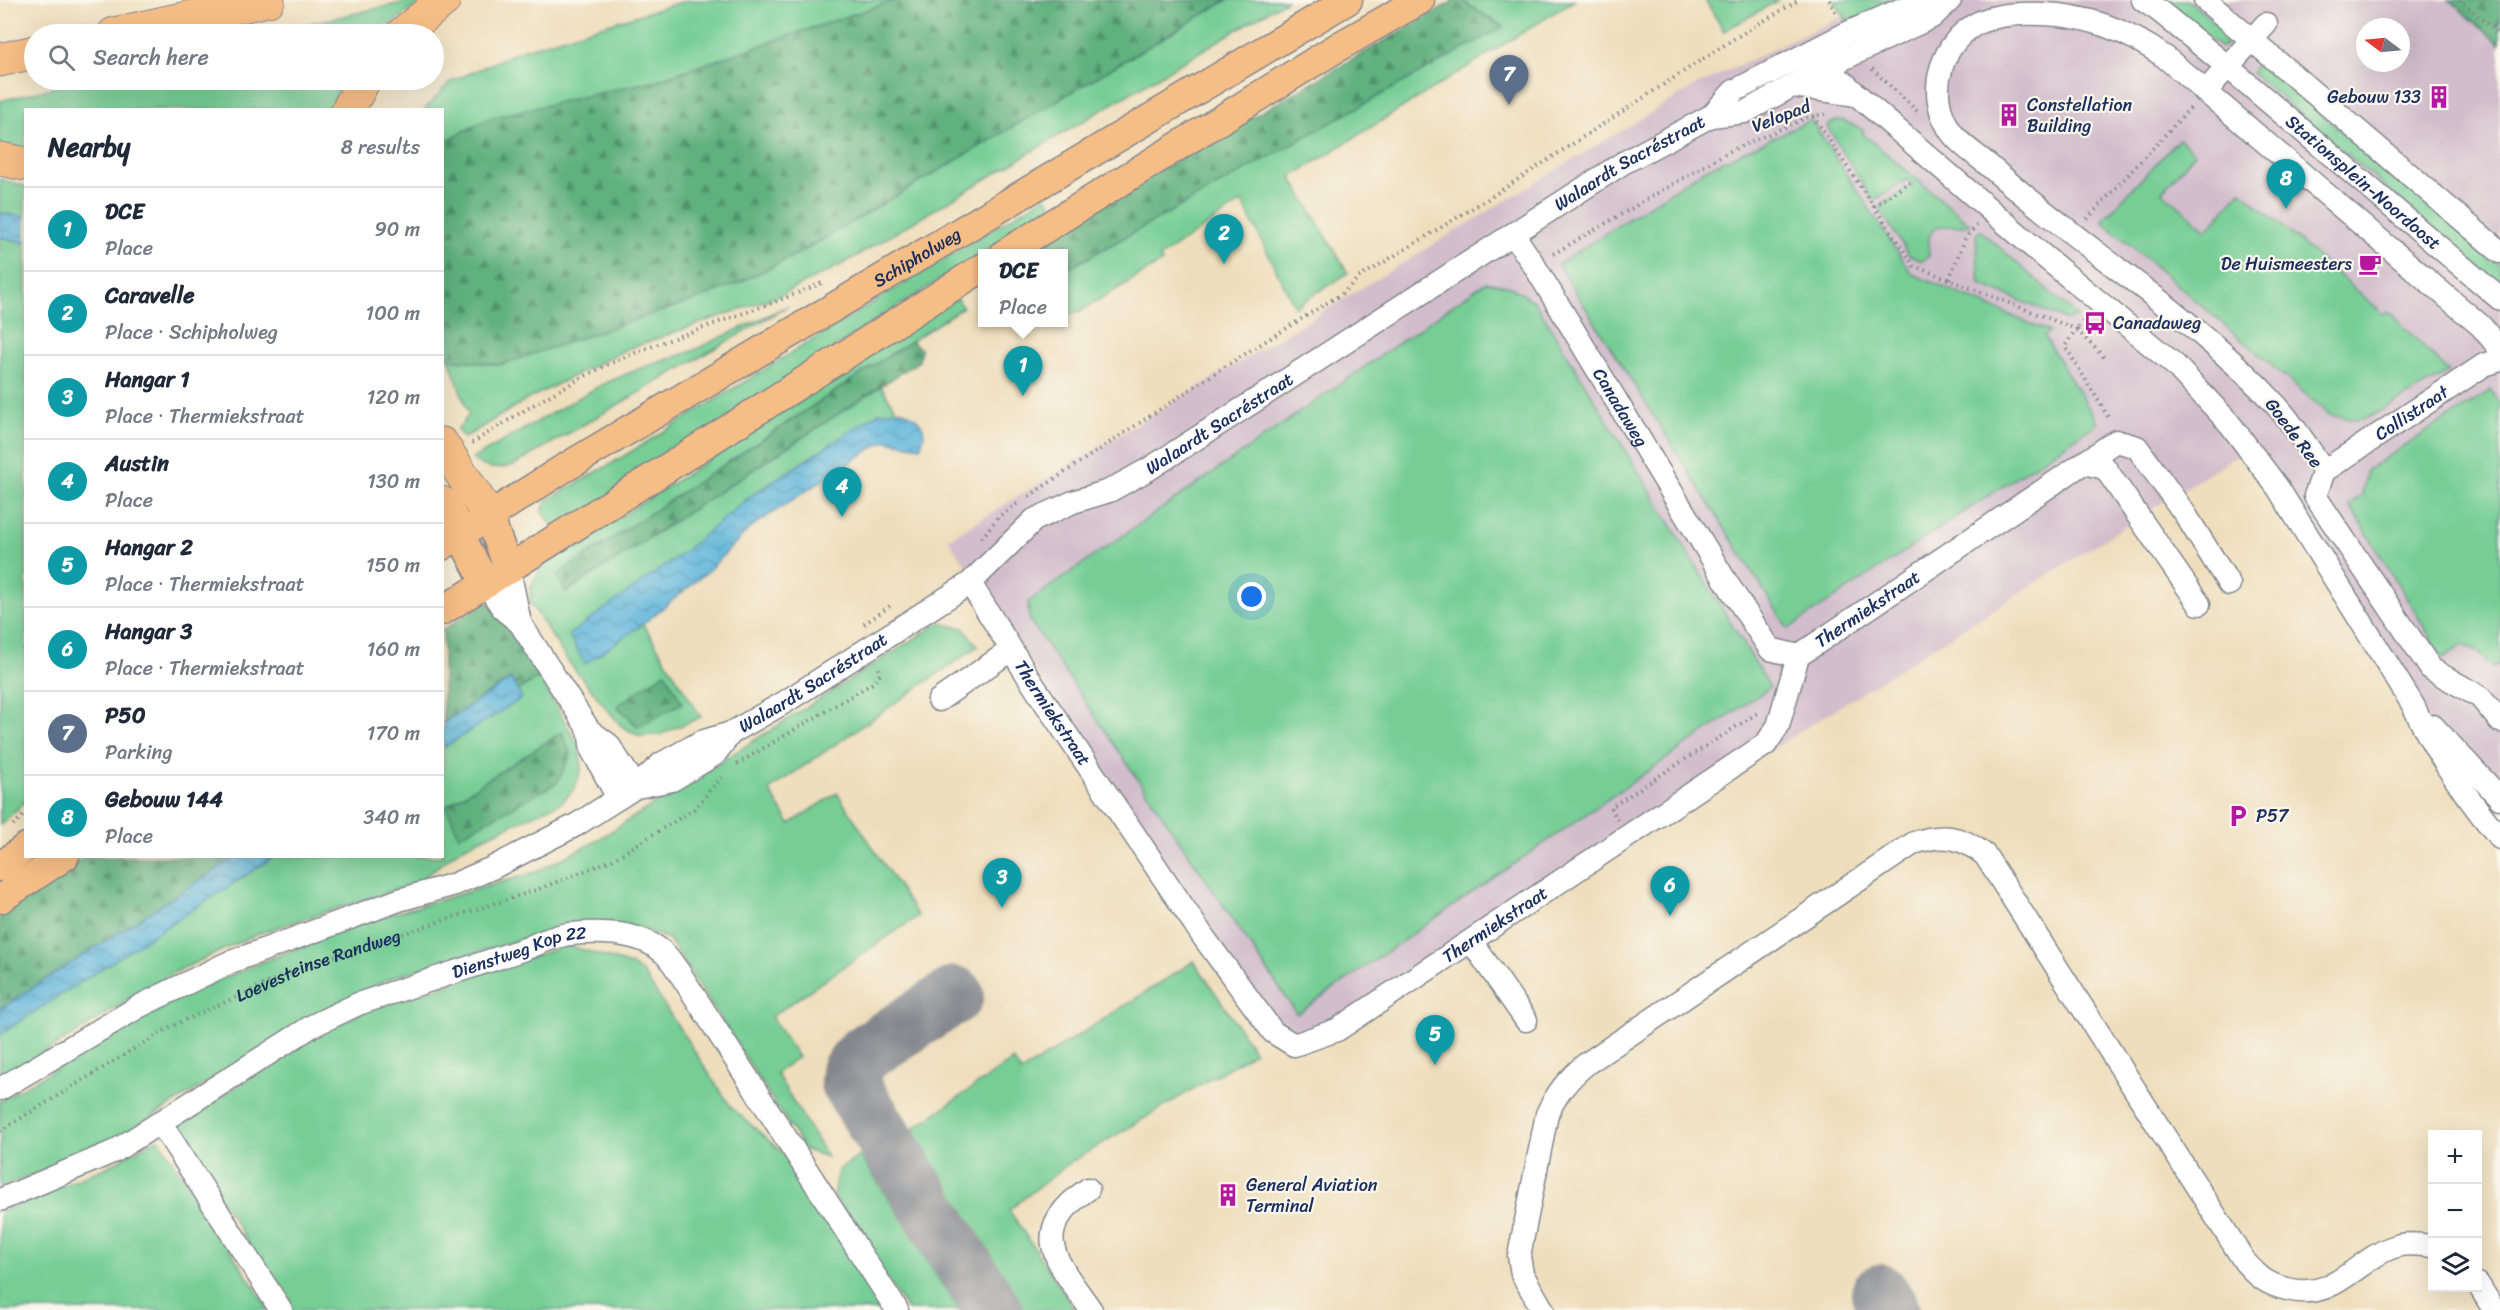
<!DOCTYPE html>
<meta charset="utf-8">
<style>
body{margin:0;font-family:Sriracha,sans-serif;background:#f2f2f3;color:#1f2937}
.controls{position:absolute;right:18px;bottom:18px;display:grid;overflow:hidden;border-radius:0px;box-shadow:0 6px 24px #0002}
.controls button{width:54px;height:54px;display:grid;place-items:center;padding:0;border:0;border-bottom:2px solid #e0e1e3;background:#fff;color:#1f2937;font:30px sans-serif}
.compass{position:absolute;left:2356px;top:18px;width:54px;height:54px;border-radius:50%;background:#fff;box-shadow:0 6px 24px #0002;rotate:286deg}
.you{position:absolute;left:1252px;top:597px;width:21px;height:21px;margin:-15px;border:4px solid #fff;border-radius:50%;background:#1a73e8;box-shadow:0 0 0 9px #1a73e833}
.badge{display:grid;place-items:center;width:39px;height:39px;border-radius:50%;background:#b5179e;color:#fff;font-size:20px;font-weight:700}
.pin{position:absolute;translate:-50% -50px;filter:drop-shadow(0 2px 3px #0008)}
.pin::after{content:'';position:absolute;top:32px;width:21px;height:18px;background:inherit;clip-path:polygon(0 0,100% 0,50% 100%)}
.popup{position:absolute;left:978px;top:249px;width:90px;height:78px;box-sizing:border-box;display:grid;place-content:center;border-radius:0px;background:#fff;filter:drop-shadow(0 2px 4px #0005);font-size:20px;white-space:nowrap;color:#747a83}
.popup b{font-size:22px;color:#1f2937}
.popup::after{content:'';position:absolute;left:50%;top:100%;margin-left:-12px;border:12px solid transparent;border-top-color:#fff}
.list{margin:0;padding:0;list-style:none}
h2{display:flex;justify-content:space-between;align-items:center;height:78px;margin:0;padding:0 24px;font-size:26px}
h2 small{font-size:20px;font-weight:400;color:#747a83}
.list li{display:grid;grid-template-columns:39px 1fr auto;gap:18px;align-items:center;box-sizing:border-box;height:84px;padding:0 24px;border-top:2px solid #e0e1e3}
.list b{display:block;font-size:22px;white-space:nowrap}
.list p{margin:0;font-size:20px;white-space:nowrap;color:#747a83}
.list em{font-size:20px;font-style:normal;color:#747a83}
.icon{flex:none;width:33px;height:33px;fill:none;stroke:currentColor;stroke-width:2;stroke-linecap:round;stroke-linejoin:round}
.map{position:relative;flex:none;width:2500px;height:1310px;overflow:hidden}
.search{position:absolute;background:#fff;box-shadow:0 6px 24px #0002;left:24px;top:24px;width:420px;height:66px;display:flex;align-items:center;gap:15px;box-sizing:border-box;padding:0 21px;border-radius:33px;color:#747a83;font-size:22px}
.panel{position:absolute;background:#fff;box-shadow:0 6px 24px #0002;left:24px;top:108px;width:420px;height:750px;border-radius:0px}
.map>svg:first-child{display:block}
.industrial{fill:#d1bdcb;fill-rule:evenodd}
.grass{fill:#76ce94;stroke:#487e79;stroke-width:1.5}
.forest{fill:url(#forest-firs);stroke:#3e706e;stroke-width:1.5}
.water{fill:url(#water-waves);stroke:#3c729c;stroke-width:1.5}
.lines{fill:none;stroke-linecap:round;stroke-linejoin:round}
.taxiway{stroke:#84868d;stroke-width:58}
.minor-casing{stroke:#84868d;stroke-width:25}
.major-casing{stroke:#84868d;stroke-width:31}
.highway-casing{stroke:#84868d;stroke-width:35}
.path{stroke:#84868d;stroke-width:4;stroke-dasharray:1.5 4.5;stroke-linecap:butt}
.minor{stroke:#fff;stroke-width:22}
.major{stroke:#f6be87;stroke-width:28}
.highway{stroke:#f6be87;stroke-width:33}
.labels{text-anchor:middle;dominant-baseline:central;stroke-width:4.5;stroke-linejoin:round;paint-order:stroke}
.poi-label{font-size:18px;fill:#1b2f5e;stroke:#fbf7ec;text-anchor:start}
.street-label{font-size:18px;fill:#1b2f5e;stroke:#fbf7ec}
</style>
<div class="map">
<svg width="2500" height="1310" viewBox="0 0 2500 1310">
<defs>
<pattern id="forest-firs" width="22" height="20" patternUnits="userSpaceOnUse" patternTransform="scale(1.5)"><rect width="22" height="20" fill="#60b17e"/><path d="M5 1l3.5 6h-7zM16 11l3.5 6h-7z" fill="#4e906a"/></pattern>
<pattern id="water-waves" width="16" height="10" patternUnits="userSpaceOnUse" patternTransform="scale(1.5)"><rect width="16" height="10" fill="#5db5da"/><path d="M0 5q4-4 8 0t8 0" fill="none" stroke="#4c94b4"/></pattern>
</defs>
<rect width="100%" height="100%" fill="#fbf7ec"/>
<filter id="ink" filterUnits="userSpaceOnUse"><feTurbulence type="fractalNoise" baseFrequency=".0167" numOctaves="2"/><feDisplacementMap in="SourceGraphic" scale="12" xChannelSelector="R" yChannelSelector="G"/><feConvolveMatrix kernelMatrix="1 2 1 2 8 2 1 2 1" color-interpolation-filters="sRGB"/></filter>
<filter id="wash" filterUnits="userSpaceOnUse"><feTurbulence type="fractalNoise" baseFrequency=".008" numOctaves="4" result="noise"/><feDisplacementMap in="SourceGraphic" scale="24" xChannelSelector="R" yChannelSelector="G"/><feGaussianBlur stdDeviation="1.35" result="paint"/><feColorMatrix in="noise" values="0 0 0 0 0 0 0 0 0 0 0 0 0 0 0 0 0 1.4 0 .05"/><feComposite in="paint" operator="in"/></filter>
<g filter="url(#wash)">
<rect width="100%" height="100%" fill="#eedebc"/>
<path class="industrial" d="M1877 0H2500V833L2257 443 1292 1052 948 539 1693 87ZM2365 27H2401V63H2365Z"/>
<path class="grass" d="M415 0H424L377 34H263Z
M688 0H896L657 80 490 118 443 142 442 110H424L450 82 522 50Z
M1227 0H1287L843 264 778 296 627 349 524 401 464 438 457 430 469 415 449 359 500 365 743 281 803 251Z
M1461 0H1575L1291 177 1348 273 1295 307 1242 202 1160 257 1162 262 1082 310 1071 315 1064 313V271L1502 27Z
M1705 0H1779L1724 31Z
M1833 0H1900L1851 21 1847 20Z
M2161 0H2188L2226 32 2229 40 2225 46 2220 47Z
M2261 63 2500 265V286L2252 73 2256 64Z
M85 80H345L339 87 332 109 26 110 25 155 0 151V101Z
M1811 120 1912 274 2050 332 2044 336 2098 423 1788 629 1558 264 1706 169Z
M1842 120 1864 130 1862 133 1971 225C1949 231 1924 213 1929 256L1922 261 1909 255 1880 210 1881 205 1913 185 1908 179 1878 198 1872 199 1827 126 1835 121Z
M2179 139 2195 153 2162 192 2207 230 2241 191 2384 314 2388 311 2449 372 2368 418 2355 420 2330 415 2102 221Z
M0 179 25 186V217L0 213Z
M1046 196 1053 208 872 323 557 531 542 511 547 500 611 464Z
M1980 230 2077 316 2067 320 1980 284 1976 236Z
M0 237 26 243V801L0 825Z
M1486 282 1511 287 1535 302 1770 687 1297 1014 1029 619 1028 602Z
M957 298 963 307 557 575 567 592 881 386 897 411 880 412 752 495 686 551 585 663 643 624 701 717 659 735 639 736 621 726 567 660 530 602 531 586 545 560 570 549 653 496Z
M788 306 514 465C498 470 486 470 472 459L601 385 639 369 692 351Z
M2491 390 2500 404V663L2492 668 2476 650 2463 645 2443 658 2349 504 2362 495 2367 470Z
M939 623 963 628 978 646 769 790 790 824 837 793 918 916 771 1017 798 1057 776 1073 827 1157 805 1150 669 939 640 928 544 933 396 976 335 1004 129 1131 91 1151 0 1188V1101L186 993 357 924 536 872 596 841Z
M539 677 579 746 582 767 575 788 562 802 463 847 416 883 257 934 171 974 0 1080V1034L274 857 442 856 443 748 521 698 518 690Z
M568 945 631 965 643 973 731 1107 792 1161 887 1310H292L174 1127 323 1031 360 1013Z
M1194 961 1255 1052 1071 1162 1009 1210 1075 1310H1025L915 1137 914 1128 1013 1060 1021 1072Z
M158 1138 269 1310H0V1212L107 1167Z
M860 1156 915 1237 921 1252 959 1310H907L833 1194 838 1170Z"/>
<path class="forest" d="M896 0H1227L803 251 743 281 698 299 500 365 449 359 442 349 443 142 490 118 657 80Z
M1455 0H1461L1503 27 1064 271V254H1025L1119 194Z
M2449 0H2500V44Z
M911 341 921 349 919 361 566 592 557 575Z
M485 602 493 606 539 677 518 690 510 679 443 723V630Z
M665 672 682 703 638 727 617 706Z
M562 732 571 754 557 783 459 836 446 806Z
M84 857H236L0 1009V909Z"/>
<path class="water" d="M0 213 25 217V243L0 237Z
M901 410C919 417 930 428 920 447L886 441 872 448 751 527 706 573 643 624 585 664 569 635 685 551 752 495 880 412Z
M511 679 522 698 443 748V723Z
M236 857H274L0 1034V1009Z"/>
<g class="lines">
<path class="taxiway" d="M955 995 862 1055 850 1071 849 1082 993 1310
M1880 1293 1891 1310"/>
</g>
</g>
<g filter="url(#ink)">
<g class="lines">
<g class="minor-casing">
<g id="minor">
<path id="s2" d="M2143 0 2158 10 2228 67 2500 299"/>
<path d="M2205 0 2500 252"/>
<path d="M1804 56C1825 67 1841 78 1857 95L2040 253 2175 365 2230 424 2278 488 2413 705C2435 753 2466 797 2500 838"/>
<path d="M1793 86 1857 95"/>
<path d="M2205 92 2266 24"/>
<path d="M1711 116 1745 112 1826 67 1932 17 1950 0"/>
<path id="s3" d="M1513 234 1534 265 1725 580 1770 649 1798 656"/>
<path d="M2084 463 2105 468 2199 604"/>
<path d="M2324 471C2309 449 2294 425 2276 405 2229 354 2174 311 2118 269 2074 235 2029 201 1987 164 1974 153 1956 142 1948 127 1926 90 1942 40 1980 22 1998 14 2024 13 2043 14 2088 15 2128 31 2165 57L2481 326 2500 349"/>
<path d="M2324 471 2315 496 2431 669 2480 697 2500 721"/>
<path id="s4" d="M2324 471 2484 365 2500 360"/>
<path d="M509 570 520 623"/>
<path id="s5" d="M970 583 1036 689 1202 935 1273 1032 1294 1045 1337 1030 1766 744 1778 726 1798 656 2116 441 2137 447 2185 514 2229 584"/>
<path d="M486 584 504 610 520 623 589 730 608 744 636 787"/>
<path d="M939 700 1011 650"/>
<path d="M2433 726 2500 798"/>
<path d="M589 730 592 750 618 798"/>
<path d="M637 787 672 780 714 755 731 733"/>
<path d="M1471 941 1526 1020"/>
<path id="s6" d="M0 1089 140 1006 228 963 399 900 455 884 492 868 576 825 636 787 661 764 701 742 731 733 785 702 970 583 1034 520 1073 502 1109 491 1149 469 1623 163 1711 116 1734 91 1847 33 1920 1 1940 0"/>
<path d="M160 1122 281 1310"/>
<path d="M1088 1189C1026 1233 1057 1261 1091 1310"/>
<path id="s7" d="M0 1200 115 1151 312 1026 358 1004 525 949C539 943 554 936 570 934 601 931 640 931 664 953 670 958 674 966 679 972L897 1310"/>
<path d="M2478 1284 2494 1310"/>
<path d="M1543 1310 1522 1274 1519 1256 1547 1114C1557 1093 1568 1079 1586 1064L1914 843C1943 833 1961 836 1985 855L2245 1262C2258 1277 2268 1285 2287 1289 2338 1302 2357 1256 2400 1245 2411 1243 2422 1245 2432 1246"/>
</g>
</g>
<g class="major-casing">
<g id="major">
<path d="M1004 254 1338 47 1420 0"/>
<path d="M489 516 509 570"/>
<path d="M460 535 486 584"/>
<path id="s8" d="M442 546 558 472 1348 0"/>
<path d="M442 611 982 268"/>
<path d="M0 867 26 847"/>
<path d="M0 899 65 856"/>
</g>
</g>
<g class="highway-casing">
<path id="highway" d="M114 34 268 0
M402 34 444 0
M0 60 34 52
M348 110 364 80
M0 159 26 164
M442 444 489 516
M442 503 460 535"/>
</g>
<g class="path">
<path d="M1829 0 1837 15"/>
<path d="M2459 0 2500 34"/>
<path d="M1872 69 1919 113"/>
<path d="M1813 116 1914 266 2076 329 2065 346 2110 420"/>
<path d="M1874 206 1910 182"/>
<path d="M2087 219 2192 106"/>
<path d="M1553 254 1728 152 1808 117 1825 114"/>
<path d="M1949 279 1966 237 1977 225"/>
<path d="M2087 317 2076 329 2105 358"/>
<path d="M472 443C526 409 581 374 640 351 701 327 764 308 824 282"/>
<path d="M1029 496 1224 367 1343 293 1358 278 1491 197 1735 38 1799 0"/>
<path d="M982 538 998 517 1017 504"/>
<path d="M864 624 890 606"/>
<path d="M737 764 873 683 880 674 878 666"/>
<path d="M1617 820 1611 807 1759 712"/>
<path d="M13 825 26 813"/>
<path id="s1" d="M0 1131 168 1028 305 966 539 889 612 860 694 809 722 777"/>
</g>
<use href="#minor" class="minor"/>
<use href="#major" class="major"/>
<use href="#highway" class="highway"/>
</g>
</g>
<defs>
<g id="building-bare" transform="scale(1.8)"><path d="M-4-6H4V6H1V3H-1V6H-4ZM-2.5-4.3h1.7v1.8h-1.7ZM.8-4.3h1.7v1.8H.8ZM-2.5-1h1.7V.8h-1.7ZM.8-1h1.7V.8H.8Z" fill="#b5179e" stroke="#fbf7ec" stroke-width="2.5" paint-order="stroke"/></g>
<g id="cafe-bare" transform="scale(1.8)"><path d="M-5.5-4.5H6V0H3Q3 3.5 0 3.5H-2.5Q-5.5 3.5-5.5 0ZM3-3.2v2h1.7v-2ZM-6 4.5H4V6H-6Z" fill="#b5179e" stroke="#fbf7ec" stroke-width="2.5" paint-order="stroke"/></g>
<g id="bus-bare" transform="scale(1.8)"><path d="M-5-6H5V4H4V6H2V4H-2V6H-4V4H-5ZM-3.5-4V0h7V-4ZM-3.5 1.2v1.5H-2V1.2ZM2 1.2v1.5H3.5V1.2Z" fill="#b5179e" stroke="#fbf7ec" stroke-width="2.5" paint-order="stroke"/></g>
<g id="parking-bare" transform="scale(1.8)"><path d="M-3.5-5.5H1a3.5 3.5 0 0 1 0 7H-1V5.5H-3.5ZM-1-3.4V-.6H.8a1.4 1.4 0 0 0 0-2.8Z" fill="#b5179e" stroke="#fbf7ec" stroke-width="2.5" paint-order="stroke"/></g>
</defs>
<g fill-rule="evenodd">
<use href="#building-bare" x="2439" y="97"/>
<use href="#building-bare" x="2009" y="115"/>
<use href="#cafe-bare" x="2370" y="264"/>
<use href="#bus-bare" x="2095" y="323"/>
<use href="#parking-bare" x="2238" y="816"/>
<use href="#building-bare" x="1228" y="1195"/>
</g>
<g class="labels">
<g class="poi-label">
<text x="2421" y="97" text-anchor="end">Gebouw 133</text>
<text x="2027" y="105">Constellation<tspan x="2027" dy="21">Building</tspan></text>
<text x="2352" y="264" text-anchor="end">De Huismeesters</text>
<text x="2113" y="323">Canadaweg</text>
<text x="2256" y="816">P57</text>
<text x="1246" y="1185">General Aviation<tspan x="1246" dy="21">Terminal</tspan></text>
</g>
<g class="street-label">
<text transform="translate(1781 116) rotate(-21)">Velopad</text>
<text stroke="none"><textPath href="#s6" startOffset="1886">Walaardt Sacréstraat</textPath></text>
<text stroke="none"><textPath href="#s2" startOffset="286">Stationsplein-Noordoost</textPath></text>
<text stroke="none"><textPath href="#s8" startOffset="556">Schipholweg</textPath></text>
<text stroke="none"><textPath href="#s3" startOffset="204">Canadaweg</textPath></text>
<text stroke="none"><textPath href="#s4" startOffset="105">Collistraat</textPath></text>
<text stroke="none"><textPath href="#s6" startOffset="1400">Walaardt Sacréstraat</textPath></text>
<text transform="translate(2294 433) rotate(53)">Goede Ree</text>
<text stroke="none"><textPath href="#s5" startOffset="1306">Thermiekstraat</textPath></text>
<text stroke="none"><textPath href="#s6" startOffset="914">Walaardt Sacréstraat</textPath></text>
<text stroke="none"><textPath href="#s5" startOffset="154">Thermiekstraat</textPath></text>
<text stroke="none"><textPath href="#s5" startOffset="802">Thermiekstraat</textPath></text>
<text stroke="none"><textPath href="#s7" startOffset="579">Dienstweg Kop 22</textPath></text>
<text stroke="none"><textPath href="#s1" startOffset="360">Loevesteinse Randweg</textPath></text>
</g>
</g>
</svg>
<div class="controls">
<button>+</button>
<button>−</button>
<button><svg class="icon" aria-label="layers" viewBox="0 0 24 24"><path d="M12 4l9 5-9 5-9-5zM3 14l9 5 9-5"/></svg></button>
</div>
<svg class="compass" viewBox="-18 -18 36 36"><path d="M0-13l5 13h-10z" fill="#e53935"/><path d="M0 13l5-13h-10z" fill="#747a83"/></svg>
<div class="you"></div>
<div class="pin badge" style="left:1023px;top:396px;background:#0f9aa8">1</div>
<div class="popup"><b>DCE</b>Place</div>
<div class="pin badge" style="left:1224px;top:264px;background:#0f9aa8">2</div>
<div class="pin badge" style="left:1002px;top:908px;background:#0f9aa8">3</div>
<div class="pin badge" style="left:842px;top:517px;background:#0f9aa8">4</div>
<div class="pin badge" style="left:1435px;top:1065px;background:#0f9aa8">5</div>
<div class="pin badge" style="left:1670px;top:916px;background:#0f9aa8">6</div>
<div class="pin badge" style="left:1509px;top:105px;background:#5c6f8a">7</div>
<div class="pin badge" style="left:2286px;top:209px;background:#0f9aa8">8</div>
<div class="search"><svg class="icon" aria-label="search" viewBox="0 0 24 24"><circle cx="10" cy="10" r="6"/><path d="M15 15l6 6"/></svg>Search here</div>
<section class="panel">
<h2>Nearby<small>8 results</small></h2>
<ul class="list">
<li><span class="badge" style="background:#0f9aa8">1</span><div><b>DCE</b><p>Place</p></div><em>90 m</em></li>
<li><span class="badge" style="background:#0f9aa8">2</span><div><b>Caravelle</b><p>Place · Schipholweg</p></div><em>100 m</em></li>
<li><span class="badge" style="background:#0f9aa8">3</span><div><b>Hangar 1</b><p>Place · Thermiekstraat</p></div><em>120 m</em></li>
<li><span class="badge" style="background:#0f9aa8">4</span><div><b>Austin</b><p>Place</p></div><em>130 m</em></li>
<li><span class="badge" style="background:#0f9aa8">5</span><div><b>Hangar 2</b><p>Place · Thermiekstraat</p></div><em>150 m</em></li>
<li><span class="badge" style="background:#0f9aa8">6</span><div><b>Hangar 3</b><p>Place · Thermiekstraat</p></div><em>160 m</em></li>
<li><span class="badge" style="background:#5c6f8a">7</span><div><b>P50</b><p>Parking</p></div><em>170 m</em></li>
<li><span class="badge" style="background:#0f9aa8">8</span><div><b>Gebouw 144</b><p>Place</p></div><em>340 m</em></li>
</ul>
</section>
</div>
